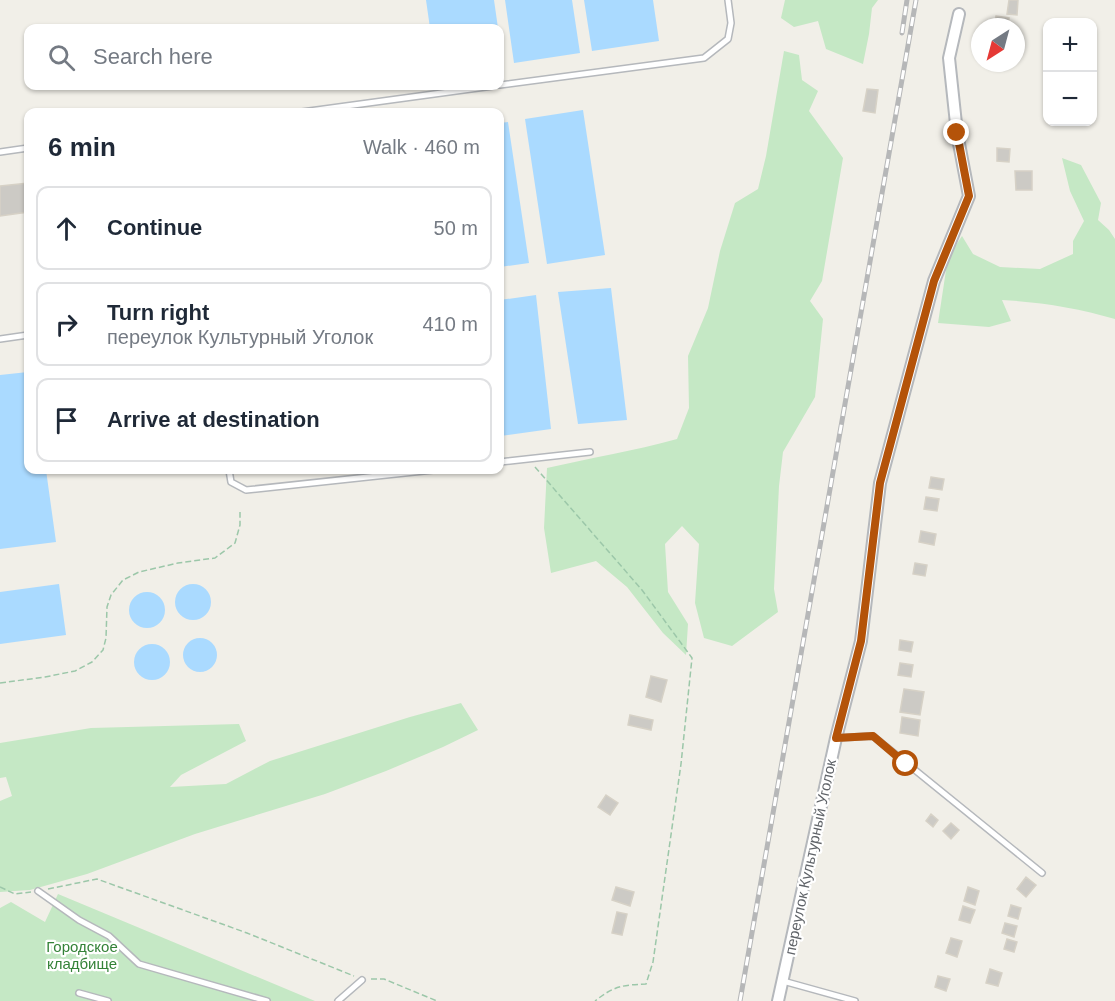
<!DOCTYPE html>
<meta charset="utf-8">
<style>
body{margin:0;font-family:Arial,sans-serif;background:#f6f6f7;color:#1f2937}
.controls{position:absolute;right:18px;top:18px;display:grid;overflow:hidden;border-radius:12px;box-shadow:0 2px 4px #0004}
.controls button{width:54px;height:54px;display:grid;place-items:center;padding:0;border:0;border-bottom:2px solid #e0e1e3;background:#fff;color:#1f2937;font:30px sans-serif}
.compass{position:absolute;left:971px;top:18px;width:54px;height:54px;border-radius:50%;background:#fff;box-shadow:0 2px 4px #0004;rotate:216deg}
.stop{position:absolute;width:18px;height:18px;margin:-14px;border:4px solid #b45309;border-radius:50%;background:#fff}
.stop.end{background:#b45309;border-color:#fff;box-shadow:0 2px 6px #0008}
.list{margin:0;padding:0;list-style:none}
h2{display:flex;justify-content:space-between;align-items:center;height:78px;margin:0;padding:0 24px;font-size:26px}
h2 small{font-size:20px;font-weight:400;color:#747a83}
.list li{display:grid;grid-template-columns:39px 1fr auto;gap:18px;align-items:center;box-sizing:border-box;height:84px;margin:0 12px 12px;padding:0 12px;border:2px solid #e0e1e3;border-radius:12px}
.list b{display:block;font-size:22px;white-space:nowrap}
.list p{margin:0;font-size:20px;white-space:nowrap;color:#747a83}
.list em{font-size:20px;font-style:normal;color:#747a83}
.icon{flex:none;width:33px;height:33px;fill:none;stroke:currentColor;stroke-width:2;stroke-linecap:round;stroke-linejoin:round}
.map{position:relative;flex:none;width:1115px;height:1001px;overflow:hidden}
.search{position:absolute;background:#fff;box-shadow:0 2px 4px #0004;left:24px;top:24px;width:480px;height:66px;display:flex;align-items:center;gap:15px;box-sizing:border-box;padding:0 21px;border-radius:12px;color:#747a83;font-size:22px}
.panel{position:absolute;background:#fff;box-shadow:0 2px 4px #0004;left:24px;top:108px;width:480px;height:366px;border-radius:12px}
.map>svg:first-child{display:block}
.green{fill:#c5e8c5}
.water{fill:#aadaff}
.building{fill:#cccac5;stroke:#d6d1c6;stroke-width:1.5}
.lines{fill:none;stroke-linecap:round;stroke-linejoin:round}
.lane-casing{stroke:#b5b8bc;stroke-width:8}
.street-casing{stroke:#b5b8bc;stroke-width:14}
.path{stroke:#9cc7a9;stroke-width:1.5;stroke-dasharray:6 3;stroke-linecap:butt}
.lane{stroke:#fff;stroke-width:5}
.street{stroke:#fff;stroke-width:10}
.rail-casing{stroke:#b6b7b8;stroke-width:5}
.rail{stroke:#fff;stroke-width:3;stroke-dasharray:9;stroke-linecap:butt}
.route{stroke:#b45309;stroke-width:8}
.labels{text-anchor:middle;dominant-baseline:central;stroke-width:4.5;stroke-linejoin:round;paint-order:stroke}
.street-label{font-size:15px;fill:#5f6368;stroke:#fff}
.park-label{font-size:15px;fill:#348238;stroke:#fff}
</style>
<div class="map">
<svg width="1115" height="1001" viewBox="0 0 1115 1001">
<rect width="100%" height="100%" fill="#f1efe8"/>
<path class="green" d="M785 0H878L872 8 869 34 863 64 826 49 818 21 794 27 781 18Z
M784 51 799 55 802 80 818 91 809 111 843 158 822 281 810 301 823 319 815 397 783 452 779 486 774 589 778 612 732 646 704 638 695 603 699 544 682 526 665 544 668 592 688 624 686 655 663 633 627 587 596 561 551 573 544 528 547 468C590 458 634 451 677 439L689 408 688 356 708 308 720 251 735 203 758 189 766 156Z
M1062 158 1081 165 1101 203 1098 220 1109 230 1115 239V319C1078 308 1040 302 1002 300L1011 321 989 327 938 323 948 257 962 236 973 254 1000 267 1040 269 1073 254V241L1084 221 1070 191Z
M461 703 478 730 443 747 386 771 325 794 195 834 87 874 30 890 0 892V801L12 796 6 777 0 778V743L91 728 239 724 246 741 181 775 170 787 226 784 270 761 410 717Z
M58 894 315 1001H0V908L11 902 45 922Z"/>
<path class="water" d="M426 0H494L498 28H430Z
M505 0H572L580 53 514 63Z
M584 0H653L659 41 592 51Z
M583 110 605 255 547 264 525 119Z
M508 122 529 263 500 267V123Z
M611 288 627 420 578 424 558 292Z
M536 295 551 429 500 436V300Z
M28 372V470H46L56 542 0 549V375Z
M59 584 66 635 0 644V592Z
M175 602a18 18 0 1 1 36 0a18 18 0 1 1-36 0Z
M129 610a18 18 0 1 1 36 0a18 18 0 1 1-36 0Z
M183 655a17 17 0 1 1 34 0a17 17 0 1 1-34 0Z
M134 662a18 18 0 1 1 36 0a18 18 0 1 1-36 0Z"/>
<path class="building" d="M1009 0H1018L1017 15 1007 14Z
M996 16 1009 18 1008 27H995Z
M867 89 878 90 875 113 863 111Z
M997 148 1010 149 1009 162 997 161Z
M1015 171H1032V190H1016Z
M28 183V212L0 216V186Z
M931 477 944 479 942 490 929 488Z
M926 497 939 499 937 511 924 509Z
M921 531 936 534 934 545 919 542Z
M915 563 927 565 925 576 913 574Z
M900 640 913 642 911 652 899 650Z
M900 663 913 665 911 677 898 675Z
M651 676 667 680 661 702 646 697Z
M904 689 924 692 920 715 900 712Z
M630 715 653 720 651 730 628 725Z
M902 717 920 720 918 736 900 733Z
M606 795 618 803 610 815 598 807Z
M931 814 938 820 933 827 926 821Z
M951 823 959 830 951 839 943 831Z
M1026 877 1036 885 1026 897 1017 889Z
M616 887 634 892 630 906 612 900Z
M968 887 979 891 975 905 964 901Z
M1011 905 1021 908 1018 919 1008 916Z
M963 906 975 910 970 923 959 920Z
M617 912 627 914 622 935 612 933Z
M1005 923 1017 926 1014 937 1002 933Z
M951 938 962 941 957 957 946 953Z
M1007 939 1017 942 1014 952 1004 949Z
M990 969 1002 973 998 986 986 983Z
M938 976 950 979 946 991 935 987Z"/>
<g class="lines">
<g class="lane-casing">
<path id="lane" d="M500 85 704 58 728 39 731 23 728 0
M302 112 493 86
M0 152 28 148
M0 339 28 335
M500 462 590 452
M229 470 231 482 246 490 433 470
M836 738 873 736 1042 873
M38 891 79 920 109 936 139 964 267 1001
M783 981 855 1001
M79 993 108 1001
M338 1001 362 980"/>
</g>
<g class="street-casing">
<path id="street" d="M778 1001 836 738 861 641 880 483 934 281 969 196 957 133 949 58 959 14"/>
</g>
<path class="path" d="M535 467 642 590 692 658 681 764 653 962 646 984C622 985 614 986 595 1001
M0 683 45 677 75 671 92 662 103 650 106 638 107 607 111 595 123 580 139 572 178 563 215 558 235 543 240 525V512
M0 887 15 894 31 892
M48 889 97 879 247 933 354 976
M371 979H384L437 1001"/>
<use href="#lane" class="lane"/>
<use href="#street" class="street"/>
<g class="rail-casing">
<path id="rail" d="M902 33 907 0
M740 1001 916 0"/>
</g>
<use href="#rail" class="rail"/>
</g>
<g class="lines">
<path class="route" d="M906 764 873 736 836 738 861 641 880 483 934 281 969 196 957 133"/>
</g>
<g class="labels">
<g class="street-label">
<text transform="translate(810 857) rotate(-78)">переулок Культурный Уголок</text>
</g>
<g class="park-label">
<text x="82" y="946">Городское<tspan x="82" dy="17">кладбище</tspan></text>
</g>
</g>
</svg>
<div class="controls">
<button>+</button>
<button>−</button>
</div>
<svg class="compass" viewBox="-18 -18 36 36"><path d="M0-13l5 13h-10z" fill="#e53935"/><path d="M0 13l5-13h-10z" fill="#747a83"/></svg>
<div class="stop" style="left:906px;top:764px"></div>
<div class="stop end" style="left:957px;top:133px"></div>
<div class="search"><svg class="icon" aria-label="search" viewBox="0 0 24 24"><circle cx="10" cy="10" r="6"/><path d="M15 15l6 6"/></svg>Search here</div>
<section class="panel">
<h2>6 min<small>Walk · 460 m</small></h2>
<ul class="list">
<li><svg class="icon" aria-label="ahead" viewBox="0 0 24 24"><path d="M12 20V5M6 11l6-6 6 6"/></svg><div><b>Continue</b></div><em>50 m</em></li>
<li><svg class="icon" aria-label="right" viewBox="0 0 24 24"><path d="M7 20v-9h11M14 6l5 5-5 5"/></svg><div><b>Turn right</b><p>переулок Культурный Уголок</p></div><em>410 m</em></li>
<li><svg class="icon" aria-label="arrive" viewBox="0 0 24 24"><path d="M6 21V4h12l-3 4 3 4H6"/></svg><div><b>Arrive at destination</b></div></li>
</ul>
</section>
</div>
